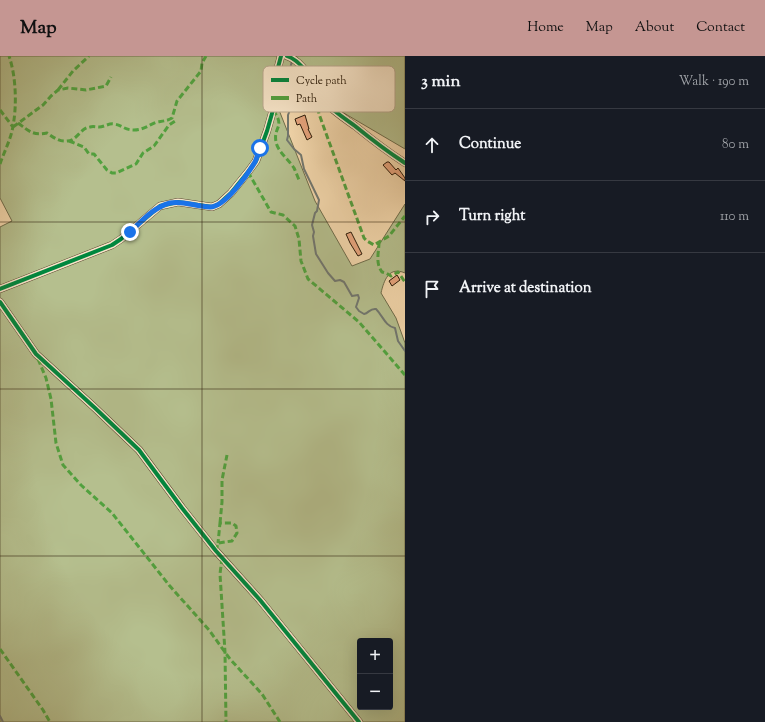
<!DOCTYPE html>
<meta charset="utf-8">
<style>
body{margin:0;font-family:"Sorts Mill Goudy",serif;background:#242831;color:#f1f3f6}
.controls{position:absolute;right:12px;bottom:12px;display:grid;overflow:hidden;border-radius:4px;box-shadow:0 4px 16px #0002}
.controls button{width:36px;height:36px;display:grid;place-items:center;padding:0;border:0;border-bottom:1px solid #363941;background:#171b24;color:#f1f3f6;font:20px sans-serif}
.stop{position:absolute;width:12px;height:12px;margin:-9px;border:3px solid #1a73e8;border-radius:50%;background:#fff}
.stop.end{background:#1a73e8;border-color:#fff;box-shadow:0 1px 4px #0008}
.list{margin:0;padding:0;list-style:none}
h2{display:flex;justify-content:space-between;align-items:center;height:52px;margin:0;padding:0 16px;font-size:17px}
h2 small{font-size:13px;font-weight:400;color:#9ea1a6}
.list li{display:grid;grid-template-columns:26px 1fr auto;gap:12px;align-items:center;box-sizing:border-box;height:72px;padding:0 16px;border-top:1px solid #363941}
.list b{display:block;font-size:15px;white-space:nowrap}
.list em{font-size:13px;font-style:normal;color:#9ea1a6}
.icon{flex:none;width:22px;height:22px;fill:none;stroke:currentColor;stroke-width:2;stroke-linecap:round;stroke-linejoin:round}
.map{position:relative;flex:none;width:405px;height:666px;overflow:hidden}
header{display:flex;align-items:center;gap:24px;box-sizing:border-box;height:56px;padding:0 20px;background:#c59692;color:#111}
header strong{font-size:19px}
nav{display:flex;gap:22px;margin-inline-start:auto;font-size:14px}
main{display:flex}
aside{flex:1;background:#171b24}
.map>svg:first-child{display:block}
.green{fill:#b5bf8e;stroke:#6e6c4b;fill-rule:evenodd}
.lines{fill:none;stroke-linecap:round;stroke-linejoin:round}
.stream{stroke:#717770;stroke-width:2}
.building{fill:#e8a57e;stroke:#281908}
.street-casing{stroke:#5b4831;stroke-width:8}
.street{stroke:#f7e5c9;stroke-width:7}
.quiet{stroke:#51a13e;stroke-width:3;stroke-dasharray:6 3;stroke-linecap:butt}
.cycleway-casing{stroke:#f7e5c9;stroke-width:6}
.cycleway{stroke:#00873e;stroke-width:4}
.route{stroke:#1a73e8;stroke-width:5}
.grid{fill:none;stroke:#281908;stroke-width:1;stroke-opacity:0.55}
.key{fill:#f7e5c9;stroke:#b9a88f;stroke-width:1}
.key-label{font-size:11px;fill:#281908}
</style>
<header>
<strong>Map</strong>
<nav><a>Home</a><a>Map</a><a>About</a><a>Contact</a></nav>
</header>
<main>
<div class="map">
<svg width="405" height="666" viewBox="0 0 405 666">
<rect width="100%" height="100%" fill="#f3d7ac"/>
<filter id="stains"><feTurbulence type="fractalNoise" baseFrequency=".005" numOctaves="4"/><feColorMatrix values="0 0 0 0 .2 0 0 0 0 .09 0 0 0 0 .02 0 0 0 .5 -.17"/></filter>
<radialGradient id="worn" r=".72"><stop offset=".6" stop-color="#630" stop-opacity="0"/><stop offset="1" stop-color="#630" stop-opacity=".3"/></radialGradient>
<path class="green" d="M0 0H405V93L303 33 279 54 315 145 352 210 370 203 405 148V217C389 210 384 224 381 237L396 262 405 287V666H0V171L12 165 0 142ZM360 585H390V651H360Z"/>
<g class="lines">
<path class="stream" d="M292 5 290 13 286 21 293 29 296 39 288 59V80L287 84 294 93 301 99 304 113 319 144 317 155 315 157 312 169 314 176 313 180 316 198 328 217 335 225 340 224 344 226 352 240 358 239 359 242 356 251 359 255 364 258C369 257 370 252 376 253 383 260 385 270 395 272L398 285 405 295
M0 660 3 666"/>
</g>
<path class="building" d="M305 59 309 73H308L312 81 307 84 300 68 297 69 295 63Z
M387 106H389L396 114 398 112 405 122V125L395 117 392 119 383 109Z
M351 176 362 198 358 200 350 187 346 178Z
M397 219 400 224 392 230 389 225Z"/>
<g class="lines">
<g class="street-casing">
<path id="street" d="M287 0C308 8 310 29 324 45 333 55 344 62 355 70 371 83 388 96 405 107
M0 233 112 189 121 183 160 150 178 146 212 151 219 148 231 137 248 116 256 105 267 75 273 54 276 19 281 0
M0 246 36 298 95 352 139 394 182 452 216 495 260 544 359 666"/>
</g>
<use href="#street" class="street"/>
<path class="quiet" d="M58 34 73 15 89 0
M323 44 318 52 319 58 364 182 367 185 374 189 389 180 405 160
M307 52 308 31 313 30
M0 54 13 71
M273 54C286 72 273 70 276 86 278 96 289 104 294 112 296 116 298 122 300 126
M18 67C29 75 33 80 47 77 53 81 59 86 67 85 77 85 80 72 90 71 93 70 96 71 99 71 104 71 109 67 114 68 122 69 124 74 134 74 143 74 149 69 157 66 163 65 167 65 172 62L177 45 201 15 202 7 206 0
M13 71 43 49 51 40 58 34 68 32 86 34 106 30 111 21
M69 85 84 91 89 98H94L107 114 112 117H116L136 108 143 97 154 90 169 69 175 65 174 63
M0 108C4 96 11 83 13 70 17 49 16 20 9 0
M248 116 271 156 283 159 295 170 299 183 301 205 308 223 359 266 405 319
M379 186C379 196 375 207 382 216L386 217 391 220 398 216 405 226
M38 303 46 322 51 343 56 387 63 409 81 429 112 457 169 529 209 574 230 603 262 638 280 666
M220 467 222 446V424L227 399
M216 495 218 487 232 485 237 477 236 470 232 467H220L218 487
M222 502 220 518 225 596 226 666
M0 593 43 654 50 666"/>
<g class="cycleway-casing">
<path id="cycleway" d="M287 0C308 8 310 29 324 45 333 55 344 62 355 70 371 83 388 96 405 107
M0 233 112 189 121 183 160 150 178 146 212 151 219 148 231 137 248 116 256 105 267 75 273 54 276 19 281 0
M0 246 36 298 95 352 139 394 182 452 216 495 260 544 359 666"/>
</g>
<use href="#cycleway" class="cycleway"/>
</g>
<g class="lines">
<path class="route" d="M130 176C142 165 154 151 170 147 183 144 196 151 210 151 225 151 247 119 255 106 257 102 258 97 260 92"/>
</g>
<path class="grid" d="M202 0V666M0 166H405M0 333H405M0 500H405"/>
<rect x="263" y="10" width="132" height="46" rx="6" class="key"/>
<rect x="271" y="22" width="18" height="4" fill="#00873e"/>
<rect x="271" y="40" width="18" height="4" fill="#51a13e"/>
<g class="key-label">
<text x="296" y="28">Cycle path</text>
<text x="296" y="46">Path</text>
</g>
<rect width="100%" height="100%" filter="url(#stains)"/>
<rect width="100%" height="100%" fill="url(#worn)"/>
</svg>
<div class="controls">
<button>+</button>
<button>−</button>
</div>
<div class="stop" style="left:260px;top:92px"></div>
<div class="stop end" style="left:130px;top:176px"></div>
</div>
<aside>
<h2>3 min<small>Walk · 190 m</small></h2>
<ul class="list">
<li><svg class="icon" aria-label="ahead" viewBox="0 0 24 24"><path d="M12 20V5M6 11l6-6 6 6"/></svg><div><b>Continue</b></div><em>80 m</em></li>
<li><svg class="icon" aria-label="right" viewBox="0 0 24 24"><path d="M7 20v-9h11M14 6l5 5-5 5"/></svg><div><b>Turn right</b></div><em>110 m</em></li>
<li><svg class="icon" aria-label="arrive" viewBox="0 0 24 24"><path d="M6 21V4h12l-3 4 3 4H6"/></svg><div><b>Arrive at destination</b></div></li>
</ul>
</aside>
</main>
